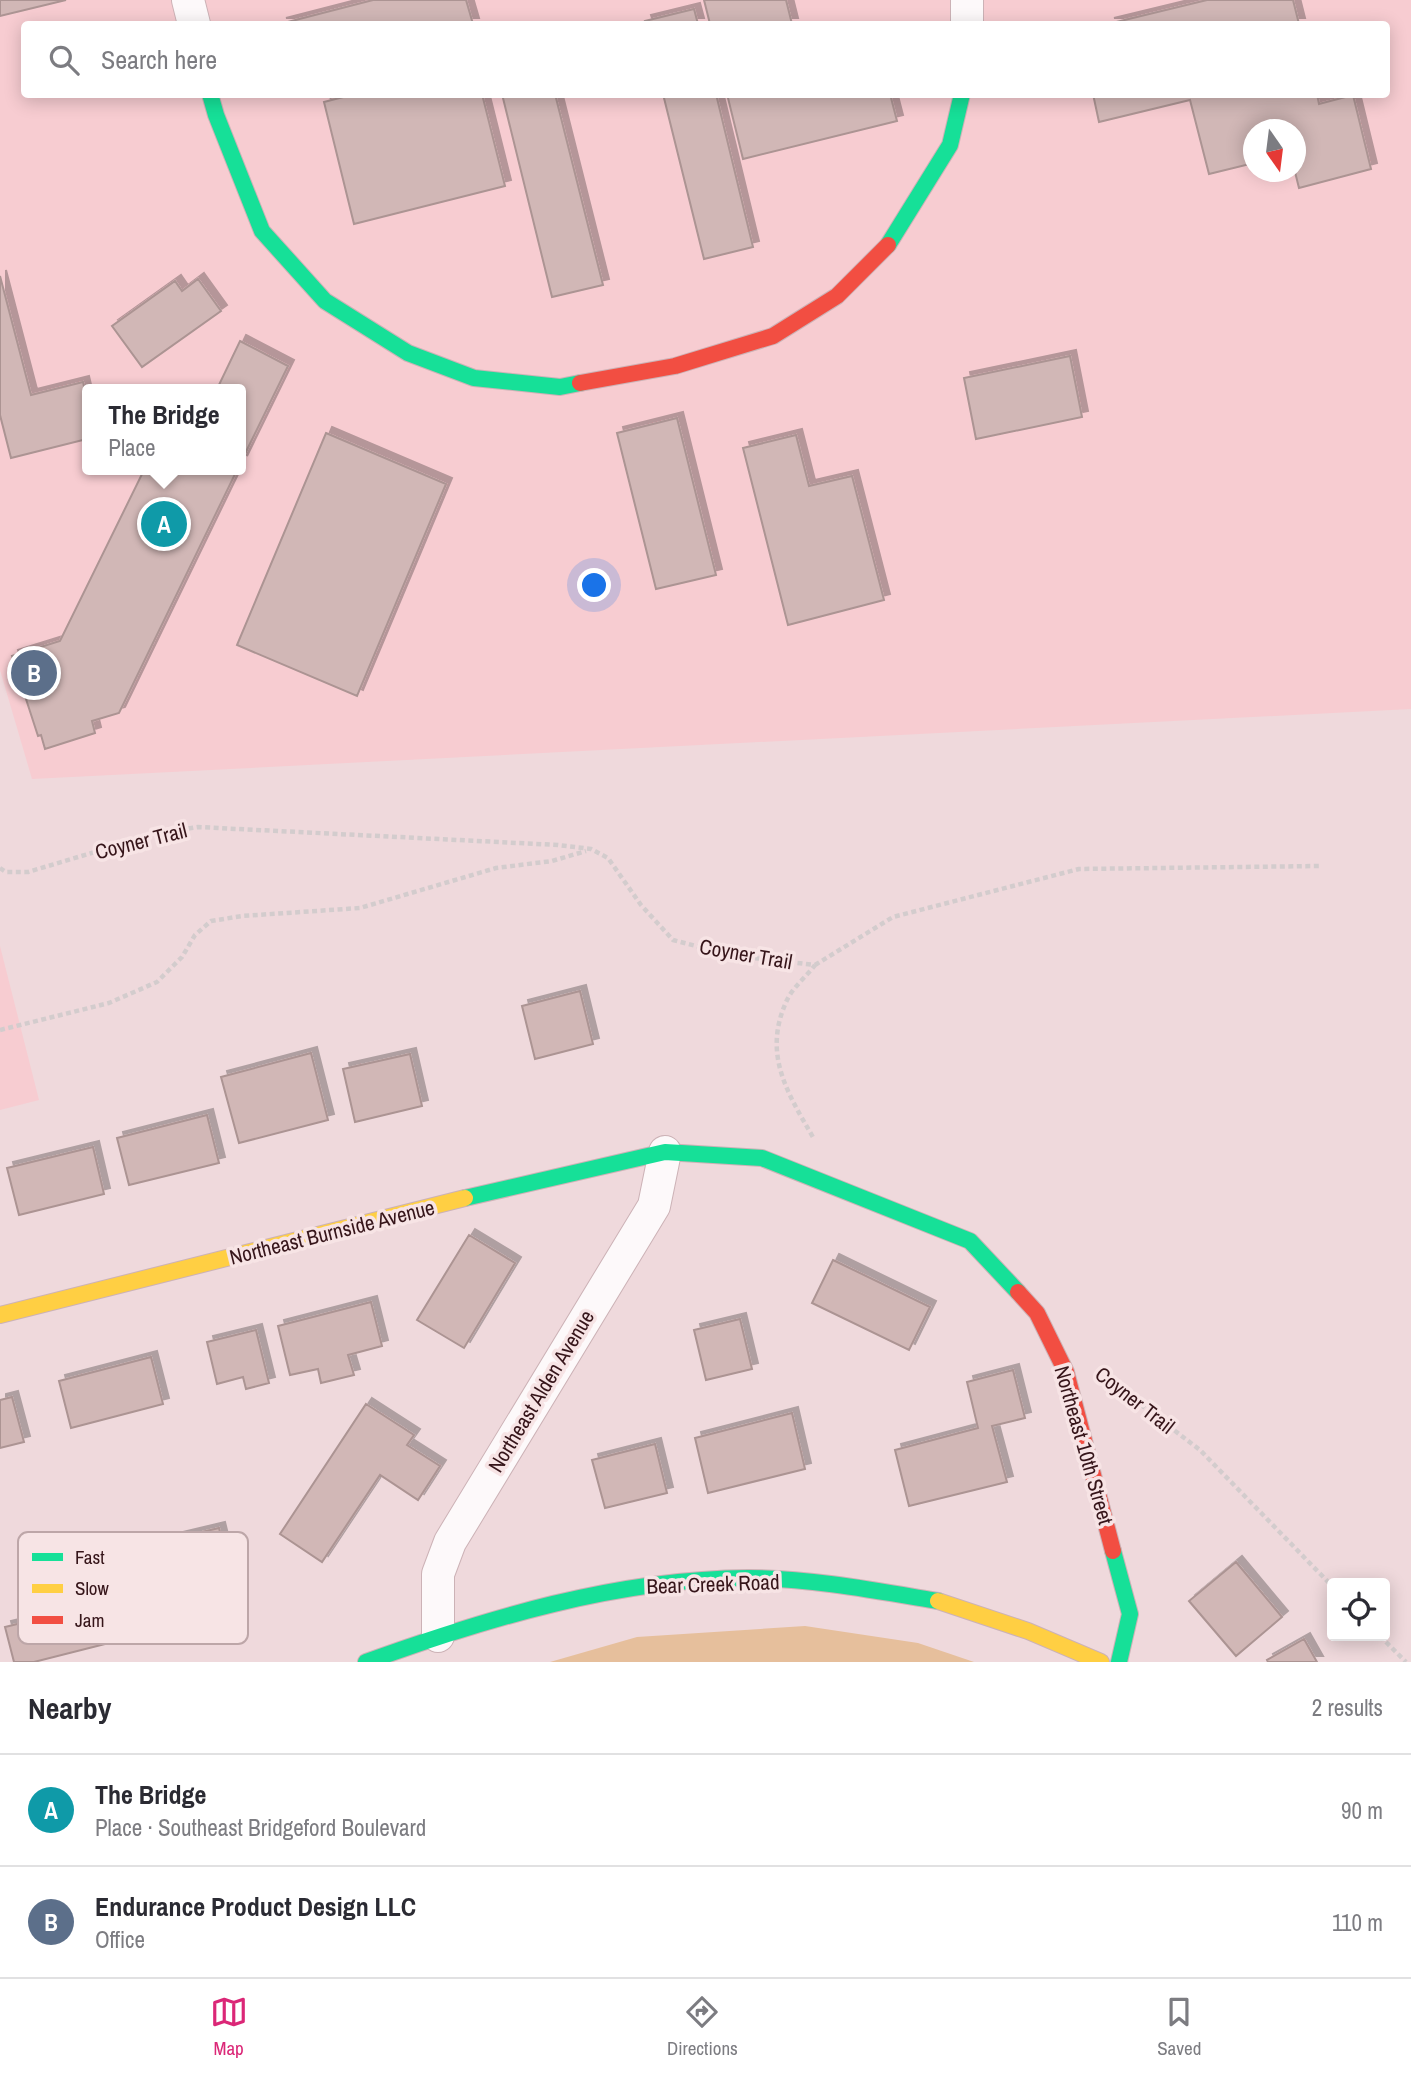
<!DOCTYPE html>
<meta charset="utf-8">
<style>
body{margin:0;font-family:"Archivo Narrow",sans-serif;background:#f2f2f3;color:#2b2b33}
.controls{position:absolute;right:21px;bottom:21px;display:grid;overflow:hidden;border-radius:7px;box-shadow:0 4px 18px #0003}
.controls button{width:63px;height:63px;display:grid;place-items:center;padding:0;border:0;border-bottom:2px solid #e1e1e2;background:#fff;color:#2b2b33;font:35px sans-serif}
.compass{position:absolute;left:1243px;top:119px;width:63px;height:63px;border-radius:50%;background:#fff;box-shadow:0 4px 18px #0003;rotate:166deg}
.you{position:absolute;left:595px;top:586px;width:24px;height:24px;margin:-18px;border:5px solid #fff;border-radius:50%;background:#1a73e8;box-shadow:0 0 0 10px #1a73e833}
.badge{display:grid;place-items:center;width:46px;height:46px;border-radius:50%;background:#db2777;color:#fff;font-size:23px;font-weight:700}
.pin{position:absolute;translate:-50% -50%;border:4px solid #fff;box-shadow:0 2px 7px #0006}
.popup{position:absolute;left:82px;top:384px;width:164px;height:91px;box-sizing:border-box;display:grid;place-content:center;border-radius:7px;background:#fff;filter:drop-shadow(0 2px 5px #0005);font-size:23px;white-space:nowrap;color:#7c7c81}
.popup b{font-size:26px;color:#2b2b33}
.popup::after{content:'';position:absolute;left:50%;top:100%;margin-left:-14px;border:14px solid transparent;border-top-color:#fff}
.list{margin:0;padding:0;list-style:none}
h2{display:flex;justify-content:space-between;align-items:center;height:91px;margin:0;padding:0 28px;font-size:30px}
h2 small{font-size:23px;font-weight:400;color:#7c7c81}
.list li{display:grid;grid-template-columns:46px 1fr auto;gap:21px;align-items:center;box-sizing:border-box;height:112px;padding:0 28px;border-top:2px solid #e1e1e2}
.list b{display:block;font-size:26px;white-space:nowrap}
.list p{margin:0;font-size:23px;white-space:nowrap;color:#7c7c81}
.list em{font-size:23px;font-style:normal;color:#7c7c81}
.icon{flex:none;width:38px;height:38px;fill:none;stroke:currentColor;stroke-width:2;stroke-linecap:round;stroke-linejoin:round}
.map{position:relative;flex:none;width:1411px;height:1662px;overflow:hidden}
.search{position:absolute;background:#fff;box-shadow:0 4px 18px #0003;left:21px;right:21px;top:21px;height:77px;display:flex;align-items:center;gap:18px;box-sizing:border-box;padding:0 24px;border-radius:7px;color:#7c7c81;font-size:26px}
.sheet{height:315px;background:#fff}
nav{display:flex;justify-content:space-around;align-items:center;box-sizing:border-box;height:98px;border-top:2px solid #e1e1e2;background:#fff;font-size:19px;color:#7c7c81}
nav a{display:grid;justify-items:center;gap:4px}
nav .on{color:#db2777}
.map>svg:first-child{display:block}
.built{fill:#f7ccd1;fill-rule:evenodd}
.green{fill:#e6bf9c}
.building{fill:#d1b7b6;stroke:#ac9493;stroke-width:2;filter:url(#shadow)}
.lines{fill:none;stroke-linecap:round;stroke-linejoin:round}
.street-casing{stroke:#ccb2b6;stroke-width:34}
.fast-casing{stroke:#ccb2b6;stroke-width:18}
.slow-casing{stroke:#ccb2b6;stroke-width:18}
.jam-casing{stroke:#ccb2b6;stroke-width:18}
.path{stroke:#d3cccd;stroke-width:4.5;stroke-dasharray:5 3.5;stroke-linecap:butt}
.street{stroke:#fdf9fa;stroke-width:32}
.fast{stroke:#16e098;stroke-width:16}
.slow{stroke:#ffcf43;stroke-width:16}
.jam{stroke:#f24e42;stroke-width:16}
.labels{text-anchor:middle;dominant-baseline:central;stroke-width:7;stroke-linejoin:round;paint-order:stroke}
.street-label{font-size:21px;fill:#36151a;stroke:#f7e4e5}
.key{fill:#f7e4e5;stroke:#bda6a8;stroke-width:2}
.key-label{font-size:19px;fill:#36151a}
</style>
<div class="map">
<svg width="1411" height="1662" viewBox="0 0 1411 1662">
<defs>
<filter id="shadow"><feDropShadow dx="6" dy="-6" stdDeviation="0" flood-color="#0004"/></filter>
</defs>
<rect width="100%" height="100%" fill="#efd9dc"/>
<path class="built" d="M0 0H1411V709L32 779 0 670ZM24 24H1386V94H24ZM1254 130H1296V172H1254ZM87 389H241V470H87Z
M0 946 39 1100 0 1110Z"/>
<path class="green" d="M805 1626 918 1643 974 1662H550L637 1637Z"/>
<path class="building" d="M0 0H66L0 16Z
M373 0H466L473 24H280Z
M704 0H786L792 24H710Z
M1207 0H1293L1299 24H1108Z
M694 9 698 24H646L645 21Z
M355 94H482L505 186 354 224 324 102Z
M502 94H555L603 285 552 297Z
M663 94H716L753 247 704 259Z
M727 94H890L897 121 743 159Z
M1093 94H1317L1319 104 1353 95 1371 169 1299 188 1295 172 1296 130H1254V163L1209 174 1190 100 1099 122Z
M0 276 31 395 83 382 87 399V439L11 458 0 415Z
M198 279 221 311 142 367 112 326 175 281 182 291Z
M240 341 288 366 241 462V389H217Z
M1070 356 1082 417 976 439 964 378Z
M677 418 716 575 656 589 617 433Z
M326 433 446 484 357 696 237 645Z
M796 435 809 486 852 476 884 600 788 625 743 448Z
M144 470H237L119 713 92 721 95 733 45 749 41 735 38 736 12 656 60 641Z
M580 991 593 1044 535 1059 522 1006Z
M311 1053 328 1120 239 1143 221 1077Z
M410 1054 422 1106 355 1122 343 1069Z
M207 1115 219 1163 129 1185 117 1138Z
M93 1147 104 1194 19 1215 7 1168Z
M469 1235 515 1263 464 1348 417 1320Z
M833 1260 930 1307 909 1350 812 1303Z
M371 1302 382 1346 348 1355 354 1375 321 1383 318 1369 290 1375 278 1326Z
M740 1319 752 1369 706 1380 694 1330Z
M256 1330 269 1383 246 1389 243 1377 217 1384 207 1342Z
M151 1357 163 1404 71 1428 59 1381Z
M1013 1370 1025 1418 992 1426 1007 1482 909 1506 895 1450 978 1428 967 1382Z
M12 1397 24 1442 0 1448V1400Z
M366 1404 414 1435 407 1445 440 1466 418 1500 380 1475 322 1562 280 1534Z
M792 1413 805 1469 708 1493 695 1438Z
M655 1444 667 1493 605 1508 592 1460Z
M219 1528 230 1573 146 1594 135 1548Z
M1236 1562 1282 1617 1236 1656 1189 1601Z
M90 1569 109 1643 34 1662H14L5 1627 46 1617 41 1596 61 1591 57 1577Z
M1304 1639 1317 1662H1268L1267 1660Z"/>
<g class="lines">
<g class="street-casing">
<path id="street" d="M188 0 194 24
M967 0V24
M438 1636V1574L450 1542 654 1206 665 1152"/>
</g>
<g class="fast-casing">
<path id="fast" d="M210 94 216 115 262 231 325 301 408 353 474 378 560 387 580 383
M888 245 950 145 962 94
M465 1198 665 1152 762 1158 970 1241 1018 1292
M1113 1551 1130 1614 1119 1662
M366 1662C488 1618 617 1579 748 1578 809 1578 878 1591 938 1601"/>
</g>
<g class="slow-casing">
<path id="slow" d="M0 1315 465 1198
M938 1601 1028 1631 1101 1662"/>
</g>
<g class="jam-casing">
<path id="jam" d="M580 383 675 366 773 336 837 296 888 245
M1018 1292 1037 1313 1066 1372 1113 1551"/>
</g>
<path class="path" d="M0 868 6 872H28L155 834 198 827 558 845 591 849 608 858 641 905 673 940 735 956 815 965C807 976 793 987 787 1000 762 1054 787 1092 814 1139
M815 965 893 917 1079 869 1319 866
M0 1030 109 1003 157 982 182 957 195 935 211 921 242 916 360 908 496 868 552 861 586 851
M1107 1379 1200 1450 1332 1586
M1380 1636 1406 1662"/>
<use href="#street" class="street"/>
<use href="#fast" class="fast"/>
<use href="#slow" class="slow"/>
<use href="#jam" class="jam"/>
</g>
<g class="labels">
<g class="street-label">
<text transform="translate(141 841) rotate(-14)">Coyner Trail</text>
<text transform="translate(746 954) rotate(10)">Coyner Trail</text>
<text transform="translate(332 1232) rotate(-14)">Northeast Burnside Avenue</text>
<text transform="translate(541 1391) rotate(-59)">Northeast Alden Avenue</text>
<text transform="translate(1135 1400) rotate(38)">Coyner Trail</text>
<text transform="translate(1084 1445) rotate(74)">Northeast 10th Street</text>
<text transform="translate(713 1584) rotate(-2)">Bear Creek Road</text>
</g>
</g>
<rect x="18" y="1532" width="230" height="112" rx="10" class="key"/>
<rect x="32" y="1553" width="31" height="8" fill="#16e098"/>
<rect x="32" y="1584" width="31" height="9" fill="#ffcf43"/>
<rect x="32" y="1616" width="31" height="8" fill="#f24e42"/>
<g class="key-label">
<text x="75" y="1564">Fast</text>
<text x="75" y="1595">Slow</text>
<text x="75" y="1627">Jam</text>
</g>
</svg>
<div class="controls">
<button><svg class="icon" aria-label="locate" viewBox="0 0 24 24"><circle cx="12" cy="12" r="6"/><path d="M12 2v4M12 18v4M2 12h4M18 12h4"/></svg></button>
</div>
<svg class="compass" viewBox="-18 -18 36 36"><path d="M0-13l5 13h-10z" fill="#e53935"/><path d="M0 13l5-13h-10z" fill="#7c7c81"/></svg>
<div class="you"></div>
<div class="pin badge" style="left:164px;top:524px;background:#0f9aa8">A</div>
<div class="popup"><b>The Bridge</b>Place</div>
<div class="pin badge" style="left:34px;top:673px;background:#5c6f8a">B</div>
<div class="search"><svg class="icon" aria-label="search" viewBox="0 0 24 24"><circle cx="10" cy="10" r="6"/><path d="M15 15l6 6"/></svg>Search here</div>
</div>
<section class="sheet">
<h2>Nearby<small>2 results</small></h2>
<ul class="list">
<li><span class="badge" style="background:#0f9aa8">A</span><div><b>The Bridge</b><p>Place · Southeast Bridgeford Boulevard</p></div><em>90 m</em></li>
<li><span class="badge" style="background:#5c6f8a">B</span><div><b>Endurance Product Design LLC</b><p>Office</p></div><em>110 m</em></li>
</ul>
</section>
<nav>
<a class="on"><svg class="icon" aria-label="map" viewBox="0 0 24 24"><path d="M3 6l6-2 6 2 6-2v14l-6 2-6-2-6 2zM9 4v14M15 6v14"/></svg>Map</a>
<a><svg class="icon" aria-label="directions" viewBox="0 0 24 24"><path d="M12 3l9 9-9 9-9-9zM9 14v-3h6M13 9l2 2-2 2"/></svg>Directions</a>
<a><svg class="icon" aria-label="saved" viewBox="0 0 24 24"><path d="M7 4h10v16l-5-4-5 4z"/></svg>Saved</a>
</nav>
